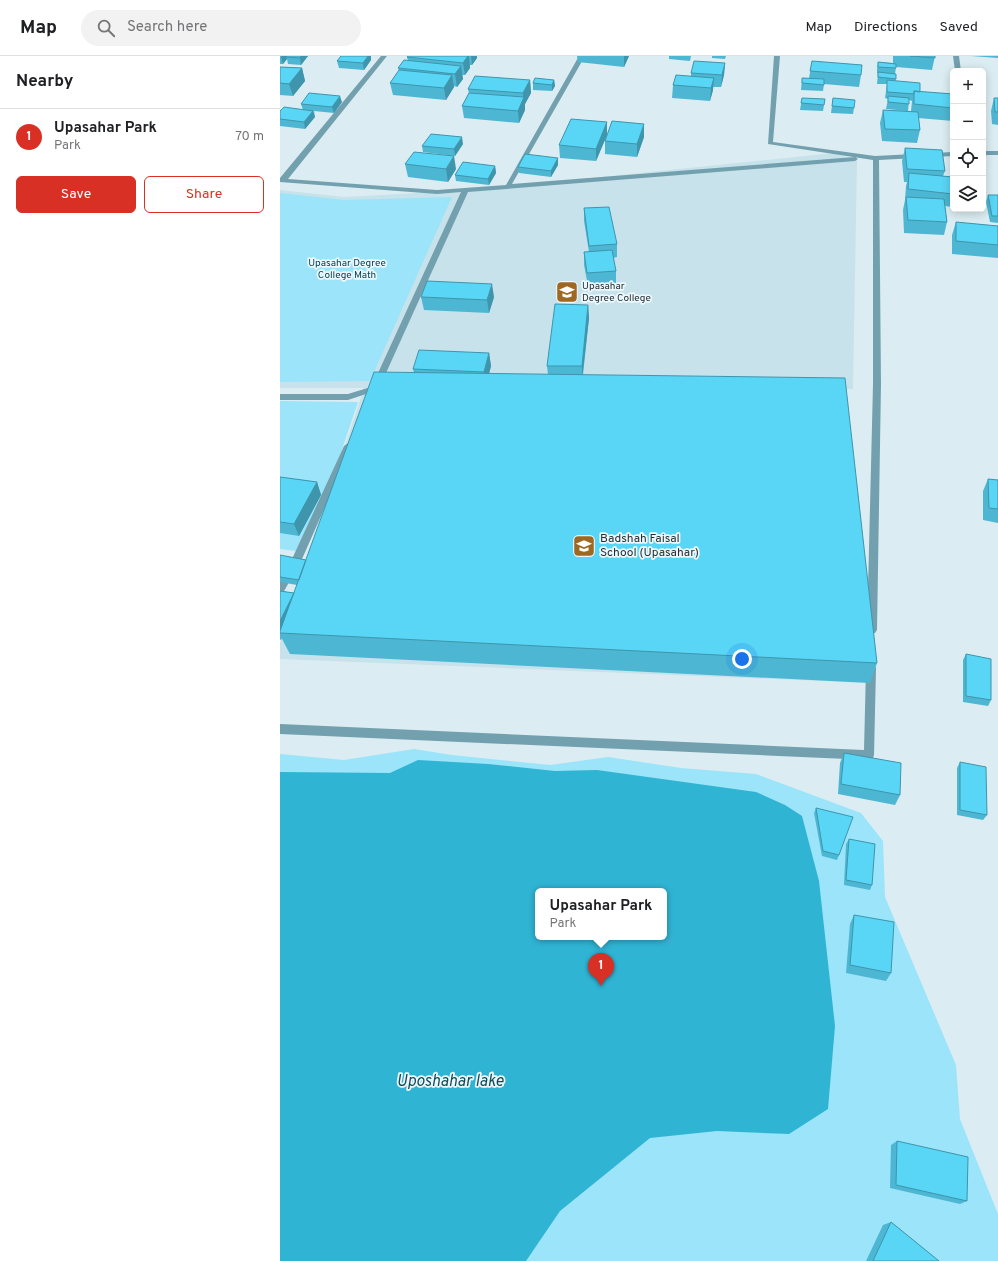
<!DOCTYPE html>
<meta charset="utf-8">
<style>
body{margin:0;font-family:Overpass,sans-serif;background:#f2f2f2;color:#202124}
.controls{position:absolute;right:12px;top:12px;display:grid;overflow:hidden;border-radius:6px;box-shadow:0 2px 10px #0003}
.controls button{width:36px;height:36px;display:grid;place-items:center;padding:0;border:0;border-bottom:1px solid #e0e0e0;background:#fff;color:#202124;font:20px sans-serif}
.you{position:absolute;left:462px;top:603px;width:14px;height:14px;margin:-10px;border:3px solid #fff;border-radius:50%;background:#1a73e8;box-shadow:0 0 0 6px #1a73e833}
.badge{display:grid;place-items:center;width:26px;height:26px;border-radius:50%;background:#d93025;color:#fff;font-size:13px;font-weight:700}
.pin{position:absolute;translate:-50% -33px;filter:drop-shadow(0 1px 2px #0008)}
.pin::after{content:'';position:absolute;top:21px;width:14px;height:12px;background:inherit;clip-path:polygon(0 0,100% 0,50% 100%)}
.popup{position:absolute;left:255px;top:832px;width:132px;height:52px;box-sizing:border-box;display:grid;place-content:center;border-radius:6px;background:#fff;filter:drop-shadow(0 1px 3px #0005);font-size:13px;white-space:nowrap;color:#757577}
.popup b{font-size:15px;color:#202124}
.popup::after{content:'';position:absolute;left:50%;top:100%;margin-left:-8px;border:8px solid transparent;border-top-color:#fff}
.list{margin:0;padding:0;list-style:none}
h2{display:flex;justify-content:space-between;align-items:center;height:52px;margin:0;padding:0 16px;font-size:17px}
h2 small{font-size:13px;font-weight:400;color:#757577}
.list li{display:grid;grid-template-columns:26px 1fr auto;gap:12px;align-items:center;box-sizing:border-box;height:56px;padding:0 16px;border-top:1px solid #e0e0e0}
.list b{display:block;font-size:15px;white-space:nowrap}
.list p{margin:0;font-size:13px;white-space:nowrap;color:#757577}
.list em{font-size:13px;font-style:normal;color:#757577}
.actions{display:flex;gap:8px;padding:12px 16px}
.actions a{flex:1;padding:9px 0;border:1px solid #d93025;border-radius:6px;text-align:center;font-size:14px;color:#d93025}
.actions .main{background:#d93025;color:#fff}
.icon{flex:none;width:22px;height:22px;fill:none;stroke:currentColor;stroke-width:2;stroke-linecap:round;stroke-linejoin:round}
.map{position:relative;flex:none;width:718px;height:1205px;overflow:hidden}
header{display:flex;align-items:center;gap:24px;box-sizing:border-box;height:56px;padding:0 20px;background:#fff;border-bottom:1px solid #e0e0e0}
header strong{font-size:19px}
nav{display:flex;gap:22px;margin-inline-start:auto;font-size:14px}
.search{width:280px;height:36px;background:#f2f2f2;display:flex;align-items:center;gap:10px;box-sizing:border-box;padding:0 14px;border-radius:22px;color:#757577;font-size:15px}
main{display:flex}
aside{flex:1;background:#fff}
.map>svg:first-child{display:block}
.built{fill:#c7e2ea}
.green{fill:#9be4f9;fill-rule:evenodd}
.water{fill:#30b4d4;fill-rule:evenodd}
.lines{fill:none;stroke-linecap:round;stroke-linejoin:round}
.minor{fill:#73a0ae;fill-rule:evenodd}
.wall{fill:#4db7d3}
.shaded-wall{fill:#3e95ac}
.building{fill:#59d5f5;stroke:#3e95ac}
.labels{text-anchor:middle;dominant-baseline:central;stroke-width:3.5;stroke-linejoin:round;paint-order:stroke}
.far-park-label{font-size:10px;fill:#033e4b;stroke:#ebf9fe}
.far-poi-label{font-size:10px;fill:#272e30;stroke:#ebf9fe;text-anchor:start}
.poi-label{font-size:12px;fill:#272e30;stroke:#ebf9fe;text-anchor:start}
.near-water-label{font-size:16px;font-style:italic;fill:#144a57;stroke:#ebf9fe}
</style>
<header>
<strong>Map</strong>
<div class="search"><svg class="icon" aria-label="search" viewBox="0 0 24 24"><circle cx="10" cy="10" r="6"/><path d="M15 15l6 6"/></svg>Search here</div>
<nav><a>Map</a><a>Directions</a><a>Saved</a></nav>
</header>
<main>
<aside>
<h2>Nearby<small></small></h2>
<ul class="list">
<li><span class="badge">1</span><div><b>Upasahar Park</b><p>Park</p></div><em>70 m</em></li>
</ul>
<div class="actions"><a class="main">Save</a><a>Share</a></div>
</aside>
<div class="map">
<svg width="718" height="1205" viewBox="0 0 718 1205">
<rect width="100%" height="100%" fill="#dbedf2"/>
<path class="built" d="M554 97 577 104 573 333 116 332 590 627 0 603V588L84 332H0V134L64 141 193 134Z"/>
<path class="green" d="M0 137 64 144 172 141 90 325 0 326Z
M0 345 78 346 54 417 16 495 0 493Z
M134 693 172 699 270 709 328 701 401 712 476 718 581 757 603 785 605 841 676 1009 680 1063 718 1158V1205H0V698L64 704ZM258 835H384V881H258Z"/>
<path class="water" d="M138 704 208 708 275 715 317 714 476 736 505 749 522 760 539 825 555 970 548 1053 509 1078 437 1075 370 1082 280 1155 246 1205H0V716L110 717ZM258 835H384V881H258Z"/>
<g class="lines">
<path class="minor" d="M101 0H107L8 123 157 134 226 129 299 0H305L232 128 575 101 578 103 575 105 188 136 101 328 98 330V334L68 344H0V338H68L94 330 93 328 181 136 157 138 0 126V122Z
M494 0H500L493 86 595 100 673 96V100L599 104 601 328 597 574 595 577H589L587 574 593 328V104L488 88Z
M673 0H679L681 15H675Z
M703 95H718V99H703Z
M68 387 72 390 22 503 3 537 0 538V525L12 503 64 390Z
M591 608 595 609 596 612 594 699 593 702 589 704 0 678V668L584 694 586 612 587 609Z"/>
</g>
<path class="wall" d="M0 0H28L21 9 8 8 7 3 3 8H0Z
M128 0H197V2L192 9H190V12L185 19H182L183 23 177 31 174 30V31L166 44 113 39 110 27 119 15 118 12 128 5 127 1Z
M297 0H349L344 11 298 6Z
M389 0H411L410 5 389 3Z
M432 0H446L445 3 432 2Z
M613 0H655L652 14 616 11 615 18 616 23 615 25 640 36 673 38V65L638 62 640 74 637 87 602 85 600 67 603 54 631 55 632 45 629 44 628 55 606 53 608 43 605 42 607 28H597L598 17H597V13L598 6 613 7Z
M691 0H718V2Z
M91 4 84 14 59 12 57 5Z
M532 5 581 19 579 31 544 28 543 35 521 34 522 22H529Z
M445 7 444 19 441 31H433V34L430 45 392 42 393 29 411 20V17Z
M0 11 22 12 25 25 13 40 0 39Z
M250 24 251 37 245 48V54L239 67 184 62 182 50 189 38 188 33Z
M274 24 275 30 272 35 253 34V27Z
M522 42 544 49 543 55 520 54Z
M553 42 574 52 573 58 551 57Z
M714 42H718V69L712 68 711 55Z
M62 46 54 57 34 55 35 61 25 73 0 70V55L23 54 21 48Z
M327 66V79L316 105 280 102 279 89Z
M364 81 357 101 325 98V85Z
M183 88 175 100 143 96 142 90Z
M625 92 665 115 663 120 673 121V146L672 151 665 150 667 166 664 179 624 177 623 154 625 144 626 130 627 126H624L622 105Z
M278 102V109L271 121 239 117 238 111Z
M125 108 176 113 168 126 128 121Z
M215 110 216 117 209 129 176 125 175 119Z
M708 139H718V167L710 166 706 146Z
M304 152 337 188V201L333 202 336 215V228L308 230 304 209V196H309L304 165Z
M676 166 718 170V202L672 198V179Z
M141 241H214L209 257 144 254Z
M308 249 309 262 303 319 597 607 590 627 10 598 2 583 0 584V535L14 537 17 529 0 526V499L26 504 134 317 133 313 209 297 211 310 209 318 268 319 267 310Z
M0 421 37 426 41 439 19 480 0 477Z
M708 423 718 424V467L703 464V435Z
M686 598 711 644 708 650 683 646V604Z
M564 697 620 739 615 749 558 738 560 707Z
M680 706 707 759 703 764 677 759V712Z
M536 752 559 799 557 804 542 800 534 757Z
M569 783 592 829 590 834 564 829 566 788Z
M574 859 611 917 606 925 566 917 570 868Z
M617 1085 687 1145 680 1148 610 1132 611 1089Z
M611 1166 659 1205H586L603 1169Z"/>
<path class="shaded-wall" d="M2 0H9L6 1 7 3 3 8 1 1Z
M21 0H28L21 9 20 2Z
M88 0H91V4L84 14 83 7Z
M188 0H189L190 12 185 19 183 7Z
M191 0H197V2L192 9Z
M344 0H349L344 11Z
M445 7 444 19 441 31 442 19Z
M181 10 183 23 177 31 175 18Z
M22 12 25 25 13 40 9 28Z
M172 19 174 31 166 44 164 32Z
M434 22 433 34 430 45 431 32Z
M250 24 251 37 245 48V54L239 67 238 55 243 43V37Z
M274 24 275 30 272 35V29Z
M60 40 62 46 54 57 52 51Z
M33 55 35 61 25 73 24 66Z
M327 66V79L316 105V93Z
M364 68V81L357 101V88Z
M182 81 183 88 175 100 174 93Z
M174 100 176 113 168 126 166 113Z
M278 102V109L271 121V115Z
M215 110 216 117 209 129 208 123Z
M212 228 214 241 209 257 207 244Z
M308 249 309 262 302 323V310Z
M209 297 211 310 206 329 204 316Z
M37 426 41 439 19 480 14 468Z
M14 537 0 577V565Z"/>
<path class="building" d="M7 0H21L20 2 6 1Z
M61 0H88L83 7 57 5Z
M128 0H188L183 7 127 1Z
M630 0H655V2Z
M124 4 181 10 175 18 118 12Z
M414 5 445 7 442 19 411 17Z
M532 5 582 9 581 19 530 15Z
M598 6 616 8V12L598 11Z
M0 11 22 12 9 28 0 27Z
M119 14 172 19 164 32 110 27Z
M598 16 616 18V23L598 21Z
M396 19 434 22 431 32 393 29Z
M195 20 250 24 243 37 188 33Z
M255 22 274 24 272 29 253 27Z
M522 22 544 23V29L522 27Z
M607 24 640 27V36L634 35V38L607 36Z
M634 35 673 38V52L634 48Z
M29 37 60 40 52 51 21 48Z
M189 37 244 41 238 55 182 50Z
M608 40 629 42V48L608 46Z
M522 42 545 43 544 49 521 47Z
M553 42 575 44 574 52 552 50Z
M714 42H718V56H715Z
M4 51 33 55 24 66 0 63V55Z
M603 54 638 56 640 74 605 73Z
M291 63 327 66 316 93 279 89Z
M332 65 364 68 357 88 325 85Z
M151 78 182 81 174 93 142 90Z
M625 92 662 94 665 115 627 113Z
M134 96 174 100 166 113 125 108Z
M245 98 278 102 271 115 238 111Z
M183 106 215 110 208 123 175 119Z
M629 117 673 121V138L628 133Z
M708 139H718V160H712Z
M626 141 664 143 667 166 628 164Z
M329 151 337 188 309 190 304 152Z
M676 166 718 170V189L676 185Z
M332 194 336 215 307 217 304 196Z
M147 225 212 228 207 244 141 241Z
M275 248 308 249 302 310H267Z
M139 294 209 297 204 316 133 313Z
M94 316 565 322 597 607 0 577V575Z
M0 421 37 426 14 468 0 466Z
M708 423 718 424V453L709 452Z
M0 499 26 504 19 524 0 521Z
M0 535 14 537 0 565Z
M686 598 711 603V644L686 640Z
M564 697 621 707 620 739 561 728Z
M680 706 706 711 707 759 680 754Z
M536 752 573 761 559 799 543 795Z
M569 783 595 788 592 829 566 824Z
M574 859 614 866 611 917 570 909Z
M617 1085 688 1101 687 1145 616 1129Z
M611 1166 659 1205H593Z"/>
<defs>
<g id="university-square" transform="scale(1.15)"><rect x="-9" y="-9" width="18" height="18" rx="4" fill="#9e6722" stroke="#ebf9fe"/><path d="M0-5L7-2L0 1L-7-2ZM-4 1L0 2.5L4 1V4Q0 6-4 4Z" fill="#fff"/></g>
<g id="school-square" transform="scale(1.15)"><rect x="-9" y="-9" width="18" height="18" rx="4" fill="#9e6722" stroke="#ebf9fe"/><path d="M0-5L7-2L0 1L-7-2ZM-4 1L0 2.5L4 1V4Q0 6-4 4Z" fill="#fff"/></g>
</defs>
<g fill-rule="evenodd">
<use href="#university-square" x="287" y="236"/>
<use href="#school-square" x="304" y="490"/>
</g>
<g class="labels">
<g class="far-park-label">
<text x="67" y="207">Upasahar Degree<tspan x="67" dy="12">College Math</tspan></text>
</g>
<g class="far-poi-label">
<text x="302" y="230">Upasahar<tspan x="302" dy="12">Degree College</tspan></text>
</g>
<g class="poi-label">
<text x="320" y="483">Badshah Faisal<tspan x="320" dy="14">School (Upasahar)</tspan></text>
</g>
<g class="near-water-label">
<text x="170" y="1026">Uposhahar lake</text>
</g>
</g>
</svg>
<div class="controls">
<button>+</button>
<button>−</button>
<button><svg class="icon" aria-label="locate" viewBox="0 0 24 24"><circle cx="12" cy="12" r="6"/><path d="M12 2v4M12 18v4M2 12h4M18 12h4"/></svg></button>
<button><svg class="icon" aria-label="layers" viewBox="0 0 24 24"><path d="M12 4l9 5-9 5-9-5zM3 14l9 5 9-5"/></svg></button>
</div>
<div class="you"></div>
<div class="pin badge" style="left:321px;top:930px">1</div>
<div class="popup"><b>Upasahar Park</b>Park</div>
</div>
</main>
